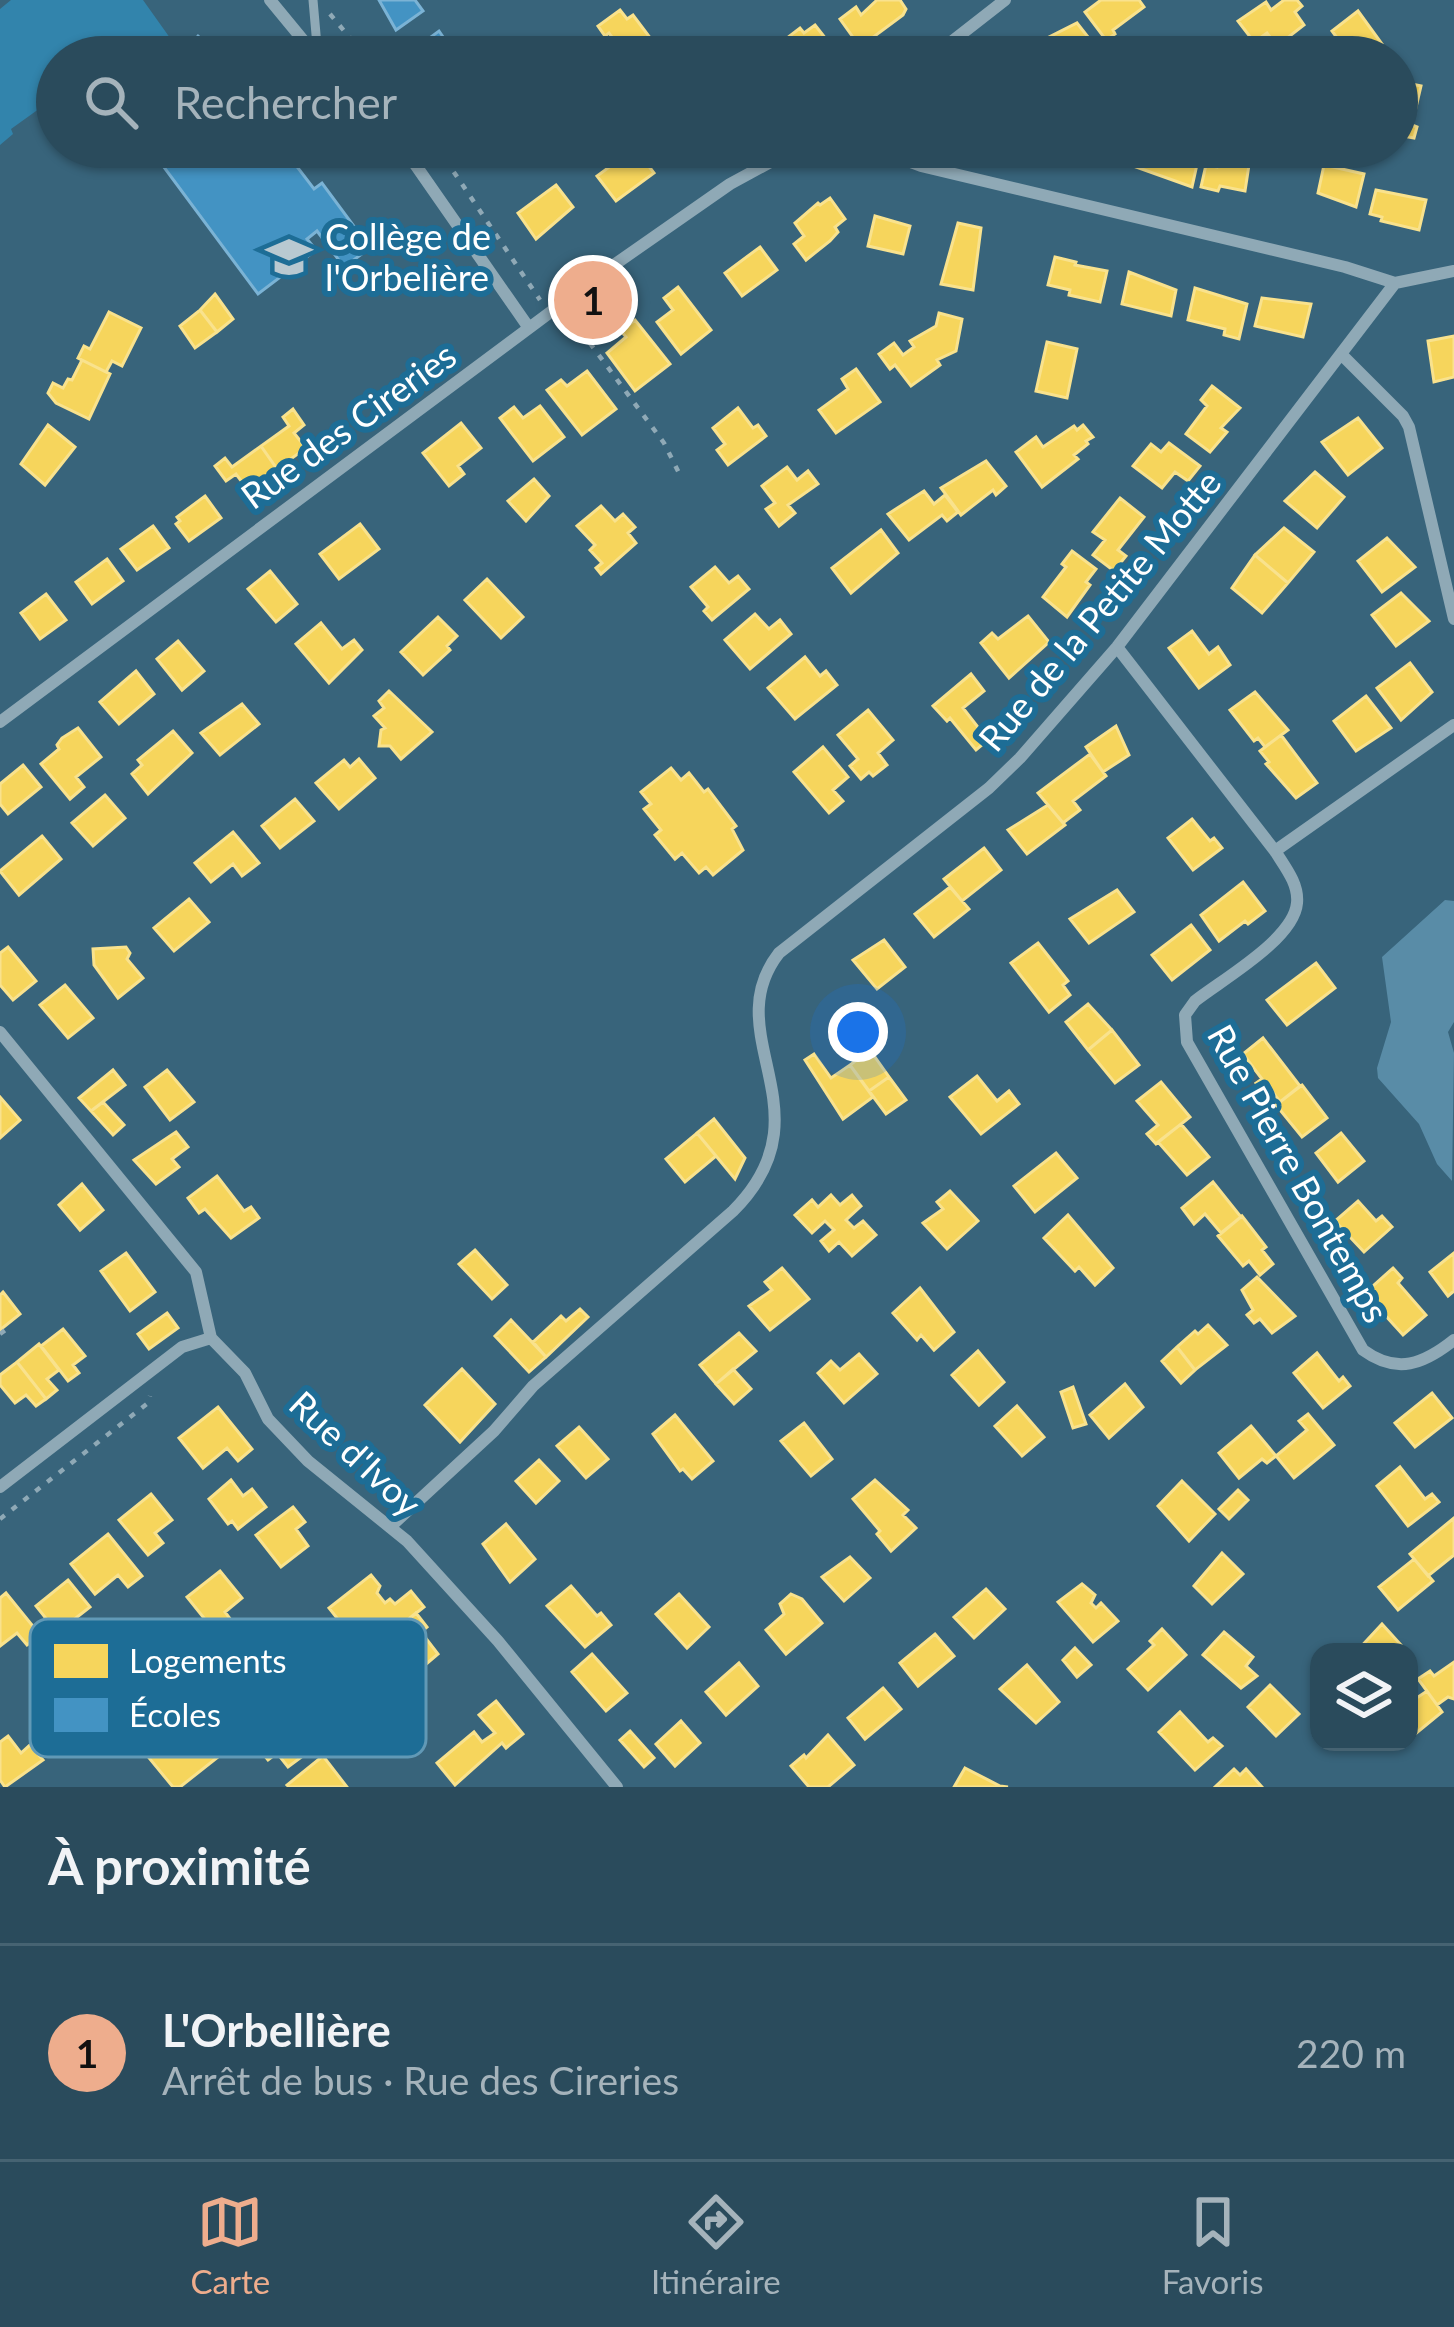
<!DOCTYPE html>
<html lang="fr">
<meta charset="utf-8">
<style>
body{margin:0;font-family:Lato,sans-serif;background:#365565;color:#f1f3f6}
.controls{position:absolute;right:36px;bottom:36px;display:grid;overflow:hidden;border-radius:24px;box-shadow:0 3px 9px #0004}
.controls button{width:108px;height:108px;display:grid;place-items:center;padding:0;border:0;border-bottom:3px solid #466372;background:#2a4b5c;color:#f1f3f6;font:60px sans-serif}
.you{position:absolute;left:858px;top:1032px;width:42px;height:42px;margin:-30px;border:9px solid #fff;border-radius:50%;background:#1a73e8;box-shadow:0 0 0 18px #1a73e833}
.badge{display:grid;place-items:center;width:78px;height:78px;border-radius:50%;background:#eead8d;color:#111;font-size:39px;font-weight:700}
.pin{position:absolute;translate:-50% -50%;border:6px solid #fff;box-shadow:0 3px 12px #0006}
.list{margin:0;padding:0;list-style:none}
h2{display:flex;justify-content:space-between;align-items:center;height:156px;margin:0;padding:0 48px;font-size:51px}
h2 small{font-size:39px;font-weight:400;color:#a5b3bb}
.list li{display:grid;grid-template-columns:78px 1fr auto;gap:36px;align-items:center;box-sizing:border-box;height:216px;padding:0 48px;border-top:3px solid #466372}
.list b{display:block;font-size:45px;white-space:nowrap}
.list p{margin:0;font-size:39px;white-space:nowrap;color:#a5b3bb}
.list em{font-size:39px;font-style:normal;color:#a5b3bb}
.icon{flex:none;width:66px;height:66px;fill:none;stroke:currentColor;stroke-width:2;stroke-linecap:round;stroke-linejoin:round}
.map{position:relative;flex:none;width:1454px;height:1787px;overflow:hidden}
.search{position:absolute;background:#2a4b5c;box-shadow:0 3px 9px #0004;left:36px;right:36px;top:36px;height:132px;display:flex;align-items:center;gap:30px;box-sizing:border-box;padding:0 42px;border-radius:66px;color:#a5b3bb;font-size:45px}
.sheet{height:372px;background:#2a4b5c}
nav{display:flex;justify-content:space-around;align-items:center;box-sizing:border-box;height:168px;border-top:3px solid #466372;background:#2a4b5c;font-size:33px;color:#a5b3bb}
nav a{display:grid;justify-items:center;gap:6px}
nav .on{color:#eead8d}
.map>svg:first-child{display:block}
.green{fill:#3284ac}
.water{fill:#598ca7}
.homes{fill:#f6d55c;stroke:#f9e28d;stroke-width:3}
.schools{fill:#4393c3;stroke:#7bb3d5;stroke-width:3}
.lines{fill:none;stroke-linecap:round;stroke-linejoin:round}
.path{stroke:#8fa9b6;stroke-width:4.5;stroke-dasharray:6 9;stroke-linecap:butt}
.service{stroke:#8fa9b6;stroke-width:9}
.minor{stroke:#8fa9b6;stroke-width:12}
.labels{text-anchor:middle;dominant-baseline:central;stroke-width:12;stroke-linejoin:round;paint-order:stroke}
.poi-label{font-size:36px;fill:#fff;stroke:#1d6d96;text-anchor:start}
.street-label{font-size:36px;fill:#fff;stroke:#1d6d96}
.key{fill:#1d6d96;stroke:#6199b6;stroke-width:3}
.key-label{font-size:33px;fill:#fff}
</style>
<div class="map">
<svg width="1454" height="1787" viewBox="0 0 1454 1787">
<rect width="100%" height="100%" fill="#38647b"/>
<path class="green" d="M11 0H143L180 52 173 57H57V96L11 129 13 134 0 145V9Z"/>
<path class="water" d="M1445 900 1454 901V1022L1448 1032 1454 1053 1452 1181 1437 1164 1419 1124 1378 1078 1377 1068 1391 1022 1382 957Z"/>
<path class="homes" d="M877 0H900L906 9 903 15 860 47 840 19 856 7 861 15Z
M1101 0H1139L1144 7 1113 30 1115 34 1106 40 1085 12Z
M1284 0H1297L1302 6 1295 12 1304 25 1277 46 1267 33 1254 42 1238 21 1266 2 1271 10Z
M620 10 627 19 633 15 651 39 627 57 609 33 605 36 598 26Z
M1358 11 1382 44 1378 47 1386 57H1351L1332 31Z
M1077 23 1099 51 1092 57 1083 53 1078 57H1036L1035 54 1052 41 1049 37Z
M815 25 833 48 821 56 818 52 811 57H775L770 51 800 28 804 33Z
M1397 81 1421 86 1412 125 1417 127 1414 138 1397 135Z
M1059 147H1112L1109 164 1058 153Z
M1140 147 1200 151 1192 187 1136 167Z
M1221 147 1251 152 1245 191 1220 186 1218 191 1201 187 1206 165 1217 167Z
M635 148 654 173 616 201 597 176Z
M1324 165 1364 174 1356 207 1318 193Z
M556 185 573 207 536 239 518 213Z
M1376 190 1426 200 1419 230 1381 221 1382 217 1370 214Z
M830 198 845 219 835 227 838 232 830 241 806 260 794 244 804 236 795 223 818 203 820 205Z
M875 216 910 226 903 254 868 246Z
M958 223 981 228 973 290 941 284Z
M760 247 777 270 742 296 725 273Z
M1055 257 1076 262 1075 265 1107 271 1100 302 1069 295 1070 290 1048 285Z
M1129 272 1176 290 1171 316 1122 304Z
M678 287 711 330 681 354 657 322 673 310 664 298Z
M1195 288 1247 304 1239 339 1224 335 1225 329 1188 320Z
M215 294 233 319 217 332 200 310Z
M1262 298 1311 304 1303 337 1255 326Z
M200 310 217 332 195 348 180 326Z
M109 312 141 328 122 366 112 361 106 372 78 358 84 346 90 349Z
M939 313 962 319 956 351 937 360 940 365 911 386 895 365 890 369 879 354 894 343 903 355 914 347 910 341 936 326Z
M635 320 670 364 635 391 607 353 626 337 621 331Z
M1454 336V377L1434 382 1428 341Z
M1047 342 1077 349 1067 398 1036 391Z
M82 360 110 374 89 419 56 403 48 393 53 383 63 388 68 379 72 380Z
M856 369 880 402 836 433 819 410 848 389 842 379Z
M587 371 616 409 582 435 547 390 561 380 567 386Z
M1212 386 1240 408 1221 428 1227 432 1210 452 1186 434 1207 406 1201 400Z
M540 406 564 437 533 461 500 418 514 407 523 418Z
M738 408 753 428 758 425 766 436 728 465 717 450 725 444 713 428Z
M293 409 304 425 294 433 306 448 277 469 261 446 289 426 283 417Z
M1358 418 1382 448 1348 475 1322 442Z
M461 423 481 448 458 466 464 474 449 486 423 453Z
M48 425 75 447 45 485 21 464Z
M1083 425 1093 437 1086 441 1088 444 1074 455 1078 459 1042 487 1016 452 1036 437 1043 447 1074 426 1077 430Z
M1169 443 1200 466 1188 481 1175 472 1162 488 1133 466 1151 444 1161 452Z
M261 446 277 469 248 490 236 474 226 481 215 466 225 458 232 467Z
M986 461 1006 486 996 495 993 490 961 515 941 488Z
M787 467 797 480 808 471 818 484 788 505 795 513 779 526 766 509 775 503 762 486Z
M1315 472 1344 497 1317 528 1285 501Z
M534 479 549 496 526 521 508 501Z
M924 491 934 504 945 495 958 512 947 521 942 515 909 540 888 514Z
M205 496 221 518 189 541 176 524 180 521 177 517Z
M1120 498 1144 517 1118 550 1126 556 1114 571 1093 555 1105 540 1093 532Z
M601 506 615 521 623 514 635 527 628 533 636 543 601 574 596 568 602 563 590 550 595 545 577 526Z
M360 524 379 549 339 579 320 554Z
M153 526 169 548 137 570 121 549Z
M1284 528 1314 552 1288 583 1255 555Z
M881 530 898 553 851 593 832 568Z
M1387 538 1415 567 1382 592 1358 561Z
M1072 551 1096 569 1086 582 1090 585 1067 617 1043 597 1066 567 1062 564Z
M1255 555 1288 583 1262 613 1232 588Z
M107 559 123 581 92 604 76 582Z
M715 567 729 583 738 576 749 589 712 620 704 611 708 607 691 587Z
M270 571 297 604 276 622 248 589Z
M487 579 523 617 501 638 465 600Z
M1401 593 1429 621 1396 646 1372 615Z
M46 594 66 620 40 639 21 613Z
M755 614 769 629 780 620 791 634 750 669 725 640Z
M1028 616 1049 642 1009 678 981 643 992 633 998 639Z
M438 617 457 636 447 646 450 650 423 675 401 652Z
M321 623 342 649 354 640 362 650 329 683 296 644Z
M1192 631 1209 654 1218 647 1230 665 1199 688 1169 648Z
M178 641 204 671 182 690 157 659Z
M805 657 820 676 826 671 837 685 795 719 768 688Z
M1410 663 1432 692 1401 720 1377 688Z
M136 671 154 694 119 724 100 702Z
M971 674 984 691 963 708 988 740 976 750 950 718 947 721 933 706Z
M389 691 432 732 401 759 390 746H379L381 730 385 728 374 716 384 708 379 701Z
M1255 692 1288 730 1265 747 1258 738 1254 741 1230 710Z
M1366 696 1391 728 1356 751 1334 721Z
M242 704 259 724 220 755 201 733Z
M868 710 893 740 878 753 887 765 873 776 869 772 861 779 850 766 858 759 838 735Z
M1116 726 1129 755 1103 772 1086 747Z
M78 728 101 757 76 777 84 787 70 799 41 764 59 749 57 745 62 738Z
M173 731 192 753 148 794 132 774 142 765 138 760Z
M1281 735 1317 783 1296 798 1266 764 1269 762 1260 751Z
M823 747 848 777 833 790 843 801 829 813 794 772Z
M1090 754 1106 776 1073 801 1080 810 1063 823 1038 793Z
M359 759 375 778 339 809 316 783 344 760 350 767Z
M23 765 41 787 8 814 0 804V784Z
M671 768 681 780 689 773 704 792 708 789 736 826 732 829 743 850 713 875 706 867 699 873 682 853 675 859 655 835 661 830 644 809 651 804 641 792Z
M105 795 125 818 93 846 72 823Z
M295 799 314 821 280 848 262 826Z
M1048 805 1065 825 1027 854 1008 830Z
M1192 819 1210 841 1214 838 1222 848 1193 870 1168 838Z
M233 832 259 863 242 876 233 864 211 882 195 863Z
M42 836 61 859 19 895 0 871Z
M984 848 1001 870 962 901 944 879Z
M1243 882 1265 911 1248 924 1245 921 1219 941 1201 915Z
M950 887 969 909 934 937 915 914Z
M1117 890 1134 912 1089 943 1070 919Z
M189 899 209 922 174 951 154 928Z
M1191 925 1210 950 1172 980 1152 955Z
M884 940 905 967 877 989 853 960Z
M1038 943 1068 981 1063 985 1070 995 1049 1012 1011 963Z
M8 947 36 981 13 1000 0 985V953Z
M126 947 130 953 127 959 143 978 118 998 94 965 93 949Z
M1316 963 1335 988 1287 1025 1267 1000Z
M65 985 93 1018 68 1038 40 1005Z
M1088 1004 1112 1030 1088 1050 1066 1022Z
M1112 1030 1139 1065 1115 1083 1088 1050Z
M1263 1038 1300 1086 1280 1102 1272 1091 1266 1096 1256 1083 1262 1079 1243 1054Z
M870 1050 889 1077 869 1091 850 1065Z
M814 1054 831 1078 850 1065 873 1097 843 1119 805 1060Z
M113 1070 125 1085 91 1111 79 1098Z
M167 1070 194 1102 170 1120 145 1087Z
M977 1076 997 1101 1009 1091 1019 1104 981 1134 950 1097Z
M889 1077 906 1100 886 1114 869 1091Z
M1161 1082 1190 1117 1156 1144 1147 1134 1158 1125 1137 1101Z
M1302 1085 1327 1118 1302 1137 1276 1105Z
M0 1097 20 1120 0 1138Z
M103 1102 124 1125 113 1135 91 1111Z
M714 1119 745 1158 735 1179 697 1133Z
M1181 1124 1209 1157 1187 1175 1158 1142Z
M176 1132 188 1147 172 1159 179 1167 156 1184 134 1160Z
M697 1133 716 1156 685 1182 666 1159Z
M1341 1133 1364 1161 1338 1182 1316 1153Z
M1056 1153 1077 1178 1035 1212 1014 1186Z
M217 1176 244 1211 251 1207 259 1218 231 1238 205 1209 199 1213 188 1198Z
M1213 1182 1241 1217 1221 1233 1205 1214 1194 1224 1182 1208Z
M82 1184 103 1210 80 1230 59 1205Z
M950 1191 978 1221 947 1249 923 1223 943 1209 937 1202Z
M831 1195 840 1205 852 1195 861 1206 846 1220 854 1228 863 1221 876 1235 852 1256 839 1242 829 1251 821 1241 834 1230 825 1221 812 1233 795 1215 812 1200 818 1207Z
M1358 1201 1376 1221 1382 1216 1392 1227 1364 1252 1335 1221Z
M1068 1215 1113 1268 1095 1285 1079 1267 1075 1271 1044 1238Z
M1242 1216 1266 1247 1262 1250 1273 1264 1260 1275 1249 1261 1243 1266 1218 1236Z
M475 1250 507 1285 492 1299 459 1264Z
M126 1253 155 1292 130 1311 101 1271Z
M1454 1253V1291L1448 1296 1430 1272Z
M782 1268 809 1299 770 1330 749 1306 772 1290 765 1282Z
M1393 1268 1402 1278 1398 1283 1426 1315 1403 1335 1365 1293Z
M1257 1277 1295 1316 1272 1333 1260 1319 1254 1323 1247 1315 1253 1310 1242 1290Z
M920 1288 954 1332 934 1350 921 1335 917 1340 893 1313Z
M3 1292 20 1314 0 1330V1295Z
M580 1309 588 1317 546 1357 533 1342 561 1316 566 1321Z
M167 1313 178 1328 149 1349 138 1334Z
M511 1320 546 1357 529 1372 495 1336Z
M1208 1325 1227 1345 1195 1370 1177 1347 1195 1331 1198 1334Z
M63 1329 85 1356 73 1365 79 1373 68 1381 41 1346Z
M739 1333 756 1351 716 1384 700 1365Z
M39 1344 59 1370 47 1379 57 1390 46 1399 17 1362Z
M1177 1347 1195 1370 1181 1383 1162 1361Z
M978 1351 1004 1382 979 1405 952 1375Z
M1317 1353 1339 1381 1343 1377 1350 1386 1323 1408 1294 1373Z
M859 1354 877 1374 844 1403 818 1373 831 1361 840 1370Z
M17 1362 46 1399 36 1406 26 1395 15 1403 0 1385V1375Z
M462 1369 495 1404 460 1442 425 1405Z
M733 1369 751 1389 734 1404 716 1384Z
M1125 1384 1143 1407 1109 1438 1090 1415Z
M1073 1387 1086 1424 1073 1428 1061 1392Z
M1432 1393 1452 1418 1415 1447 1395 1423Z
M1017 1406 1044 1437 1022 1456 995 1426Z
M218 1407 252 1449 238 1461 227 1448 203 1468 179 1438Z
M1308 1414 1334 1445 1294 1478 1276 1456 1307 1430 1299 1421Z
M675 1415 713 1461 692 1479 683 1469 680 1471 653 1434Z
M804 1423 832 1459 811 1476 781 1441Z
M1251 1426 1276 1456 1267 1463 1262 1459 1239 1478 1219 1453Z
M579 1427 608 1459 586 1478 557 1446Z
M539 1460 559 1481 536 1503 516 1481Z
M1400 1467 1425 1499 1432 1494 1439 1502 1408 1526 1377 1486Z
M231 1480 243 1496 252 1489 266 1507 238 1529 232 1521 228 1524 209 1499Z
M875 1480 908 1510 903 1515 916 1528 891 1551 877 1534 880 1531 853 1499Z
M1182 1481 1215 1514 1189 1541 1158 1506Z
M1238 1490 1248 1500 1229 1519 1219 1509Z
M151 1494 172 1520 155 1533 163 1543 148 1555 119 1520Z
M293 1507 305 1522 296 1529 308 1546 281 1567 256 1535Z
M1454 1518V1555L1428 1576 1410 1554Z
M506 1524 535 1559 510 1582 483 1544Z
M108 1534 142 1576 128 1587 118 1575 95 1594 71 1564Z
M1222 1553 1243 1574 1212 1604 1194 1586Z
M850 1557 870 1578 844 1601 822 1577Z
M1414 1559 1433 1581 1398 1610 1379 1587Z
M220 1571 242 1598 225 1612 231 1620 216 1633 187 1597Z
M371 1575 380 1586 377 1593 385 1603 390 1599 395 1604 411 1591 424 1607 380 1642 375 1634 359 1646 329 1608Z
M68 1580 90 1607 72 1621 79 1629 64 1641 36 1606Z
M1082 1584 1095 1595 1091 1603 1096 1608 1101 1603 1118 1621 1093 1642 1058 1602Z
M571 1586 597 1616 601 1613 611 1625 585 1647 547 1606Z
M986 1589 1005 1609 974 1638 954 1617Z
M6 1593 40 1635 27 1645 17 1633 0 1646V1598Z
M679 1594 709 1627 687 1648 656 1614Z
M791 1594 802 1599 822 1623 786 1654 766 1630 784 1614 780 1604Z
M416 1613 427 1627 421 1632 438 1654 425 1665 417 1654 404 1664 384 1639Z
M1382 1624 1402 1646 1395 1652H1356Z
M1162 1629 1186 1655 1148 1690 1128 1669 1154 1645 1150 1641Z
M1224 1632 1253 1657 1246 1666 1257 1676 1241 1688 1203 1655Z
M935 1634 954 1656 918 1686 900 1663Z
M1075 1648 1091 1665 1077 1677 1063 1660Z
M592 1654 627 1693 606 1711 572 1672Z
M1454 1662V1699L1448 1697 1437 1705 1418 1679 1430 1671 1434 1676Z
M739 1663 758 1686 726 1715 706 1692Z
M1027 1665 1059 1702 1036 1723 1000 1689Z
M1270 1685 1299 1714 1276 1736 1248 1707Z
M883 1688 901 1709 865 1739 848 1718Z
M1427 1691 1442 1712 1409 1739V1703Z
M496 1701 523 1734 506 1748 502 1743 455 1785 437 1763 474 1732 482 1742 495 1733 479 1715Z
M1180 1712 1208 1742 1213 1738 1222 1746 1195 1770 1159 1732Z
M282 1721 288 1729 292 1726 311 1750 288 1767 277 1753 268 1760 254 1743Z
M681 1721 700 1743 675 1766 656 1744Z
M175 1729 194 1753 207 1743 218 1757 180 1787H173L145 1753Z
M630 1731 654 1758 644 1767 620 1740Z
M828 1735 854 1765 828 1787H809L791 1766 804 1755 806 1758Z
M8 1736 21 1753 30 1745 43 1760 5 1787 0 1780V1742Z
M323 1756 347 1787H289L287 1785Z
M965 1768 1000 1786 1008 1787H954Z
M1234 1769 1240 1775 1246 1769 1262 1787H1215Z"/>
<path class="schools" d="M379 0H415L423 11 396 30Z
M439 31 450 47 457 42 464 51 473 44 480 57H418L413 50Z
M198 36 221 57H179Z
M149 147H282L314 189 322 183 370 248 344 267 317 231 307 239 316 250 258 294Z"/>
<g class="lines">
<path class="path" d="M330 14 366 57
M437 147 540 300
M572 319 664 443 681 477
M0 1334 12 1325
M0 1519 148 1403 150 1396"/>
<path class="service" d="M313 0 318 57"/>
<path class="minor" d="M270 0 317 57
M932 57 1005 0
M403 147 529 328
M870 147 921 166 1345 267 1395 283
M1342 355 1403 416 1409 427 1454 619
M1117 647 1275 851C1285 867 1299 884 1297 903 1294 939 1223 979 1195 1001L1185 1015 1187 1042 1363 1350C1397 1375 1424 1364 1454 1340
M0 722 611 267 730 184 798 147
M1275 851 1454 725
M0 1032 196 1272 211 1338 245 1373 268 1419 308 1461 407 1541 498 1641 617 1787
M0 1487 182 1347 211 1338
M390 1527 494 1431 533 1386 733 1211C832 1112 715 1035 779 953L989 788 1020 758 1117 647 1395 283 1454 271"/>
</g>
<defs>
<g id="school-bare" transform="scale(3.6)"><path d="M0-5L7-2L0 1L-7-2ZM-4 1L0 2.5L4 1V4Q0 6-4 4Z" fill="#b9c9d1" stroke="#1d6d96" stroke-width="2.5" paint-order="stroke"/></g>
</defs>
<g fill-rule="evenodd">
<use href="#school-bare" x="289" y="257"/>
</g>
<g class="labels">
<g class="poi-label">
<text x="325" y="236">Collège de<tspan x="325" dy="41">l'Orbelière</tspan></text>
</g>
<g class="street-label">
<text transform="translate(348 425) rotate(-36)">Rue des Cireries</text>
<text transform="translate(1099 610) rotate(-50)">Rue de la Petite Motte</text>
<text transform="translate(1299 1173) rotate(61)">Rue Pierre Bontemps</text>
<text transform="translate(356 1453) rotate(43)">Rue d'Ivoy</text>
</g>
</g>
<rect x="30" y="1619" width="396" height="138" rx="18" class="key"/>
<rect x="54" y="1644" width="54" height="34" fill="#f6d55c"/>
<rect x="54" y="1698" width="54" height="34" fill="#4393c3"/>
<g class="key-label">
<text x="129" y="1673">Logements</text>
<text x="129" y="1727">Écoles</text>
</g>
</svg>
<div class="controls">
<button><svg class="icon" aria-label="layers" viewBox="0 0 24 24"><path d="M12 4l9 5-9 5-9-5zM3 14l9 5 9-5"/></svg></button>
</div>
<div class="you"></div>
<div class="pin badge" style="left:593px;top:300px">1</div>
<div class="search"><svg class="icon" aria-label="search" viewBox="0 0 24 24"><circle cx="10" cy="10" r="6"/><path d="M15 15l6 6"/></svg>Rechercher</div>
</div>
<section class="sheet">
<h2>À proximité<small></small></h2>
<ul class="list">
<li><span class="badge">1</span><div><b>L'Orbellière</b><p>Arrêt de bus · Rue des Cireries</p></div><em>220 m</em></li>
</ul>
</section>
<nav>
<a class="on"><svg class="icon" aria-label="map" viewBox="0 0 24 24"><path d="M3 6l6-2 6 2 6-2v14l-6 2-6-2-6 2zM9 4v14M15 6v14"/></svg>Carte</a>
<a><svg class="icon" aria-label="directions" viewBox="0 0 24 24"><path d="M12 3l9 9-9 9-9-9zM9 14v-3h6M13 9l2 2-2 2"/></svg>Itinéraire</a>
<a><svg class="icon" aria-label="saved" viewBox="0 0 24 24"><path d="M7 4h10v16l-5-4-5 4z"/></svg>Favoris</a>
</nav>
